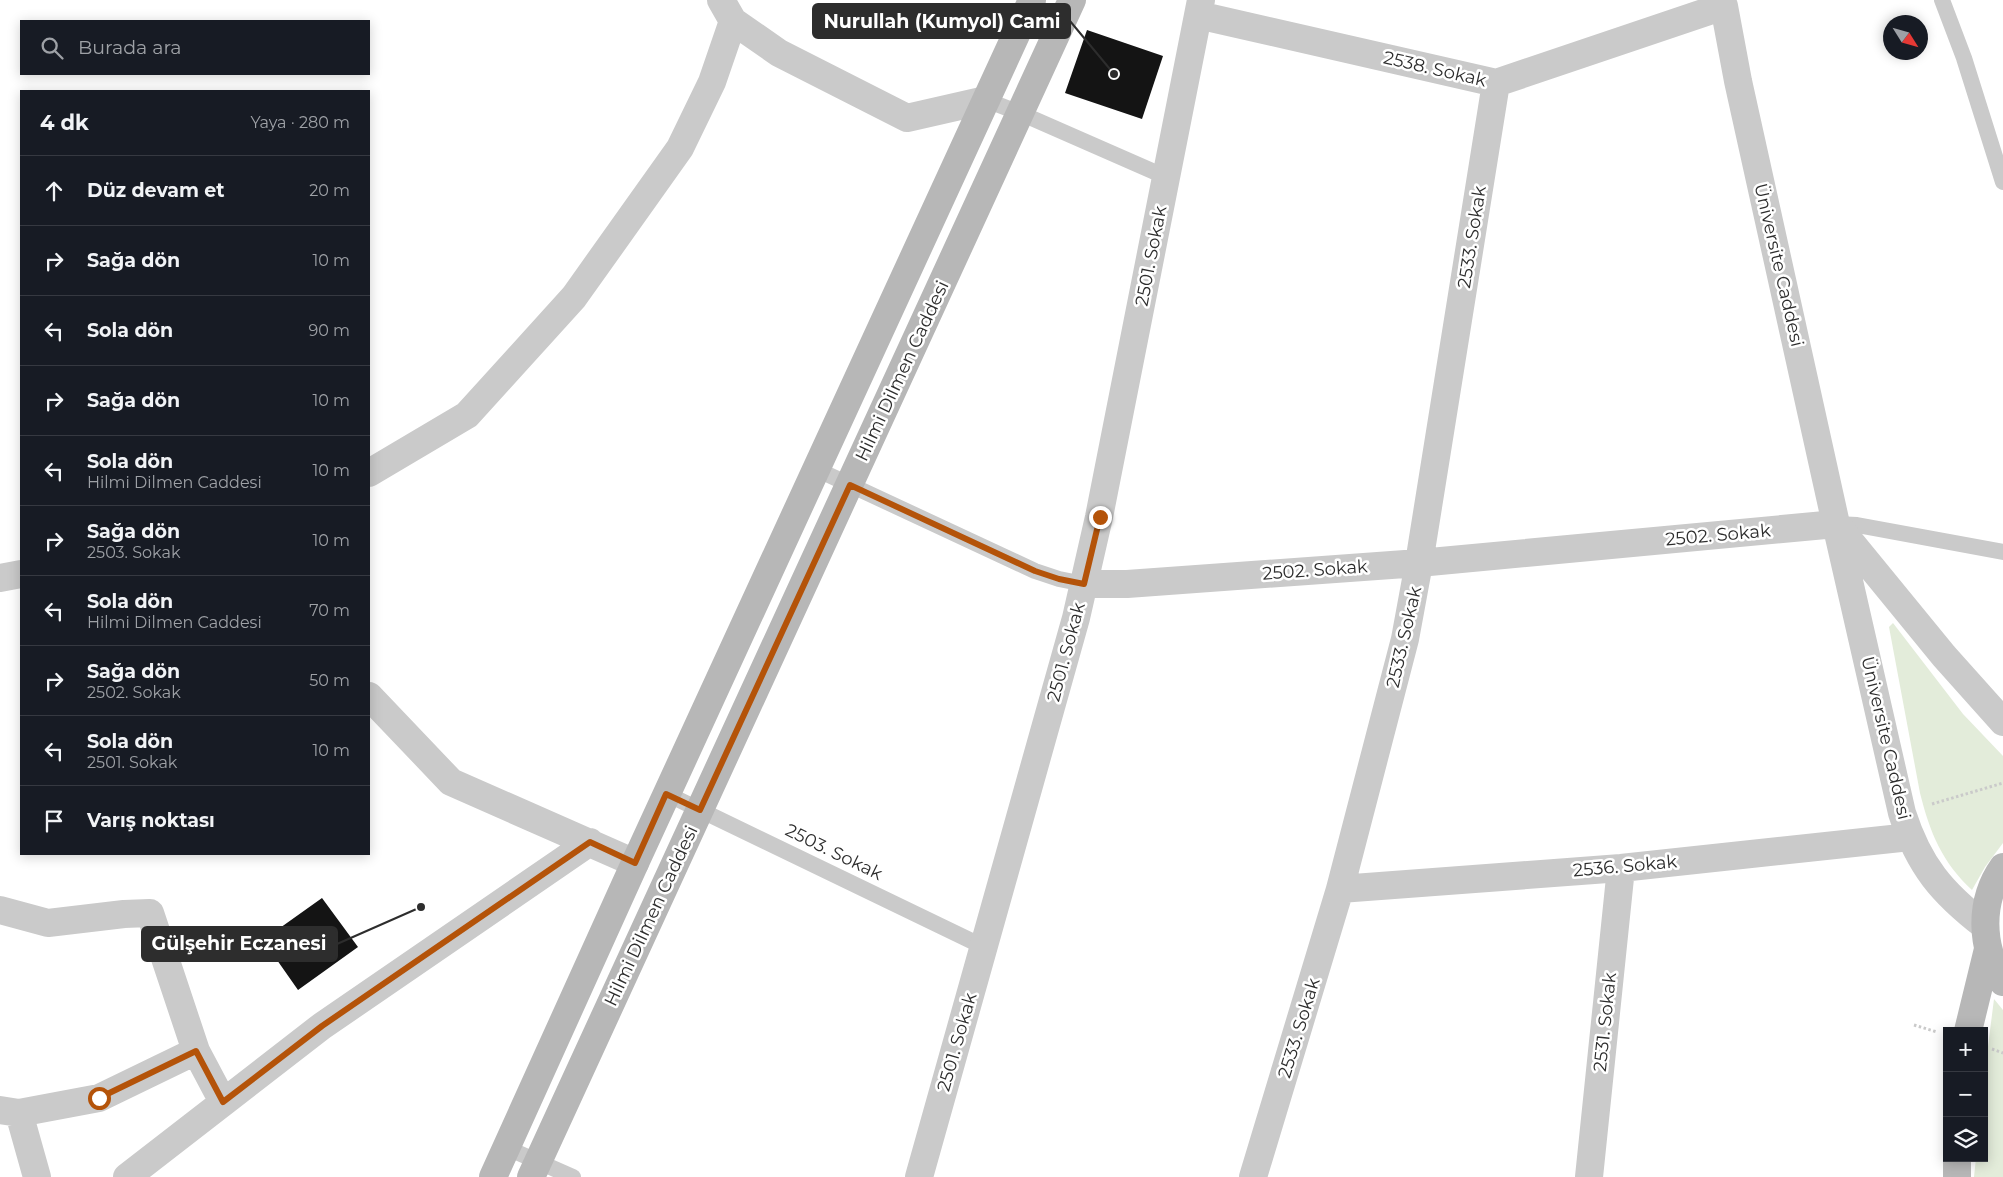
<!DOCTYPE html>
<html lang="tr">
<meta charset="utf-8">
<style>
body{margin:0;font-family:Montserrat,sans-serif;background:#20242c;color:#f1f3f6}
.controls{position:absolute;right:15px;bottom:15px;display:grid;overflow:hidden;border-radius:0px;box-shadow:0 2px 12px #0003}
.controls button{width:45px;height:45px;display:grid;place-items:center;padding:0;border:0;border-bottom:1px solid #363941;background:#171b24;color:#f1f3f6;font:25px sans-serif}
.compass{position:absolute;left:1883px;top:15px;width:45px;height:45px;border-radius:50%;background:#171b24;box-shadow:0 2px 12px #0003;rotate:127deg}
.stop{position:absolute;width:15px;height:15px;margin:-11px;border:4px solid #b45309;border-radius:50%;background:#fff}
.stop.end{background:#b45309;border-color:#fff;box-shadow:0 1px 5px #0008}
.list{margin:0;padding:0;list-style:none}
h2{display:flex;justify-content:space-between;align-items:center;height:65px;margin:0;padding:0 20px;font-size:21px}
h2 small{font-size:16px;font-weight:400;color:#9ea1a6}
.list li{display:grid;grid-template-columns:32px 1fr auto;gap:15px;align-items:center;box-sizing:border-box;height:70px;padding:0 20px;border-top:1px solid #363941}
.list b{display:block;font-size:19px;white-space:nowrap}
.list p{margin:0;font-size:16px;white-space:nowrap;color:#9ea1a6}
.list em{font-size:16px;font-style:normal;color:#9ea1a6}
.icon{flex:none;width:28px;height:28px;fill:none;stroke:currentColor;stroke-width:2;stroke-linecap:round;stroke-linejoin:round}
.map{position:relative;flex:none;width:2003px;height:1177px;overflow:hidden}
.search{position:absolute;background:#171b24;box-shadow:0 2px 12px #0003;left:20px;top:20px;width:350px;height:55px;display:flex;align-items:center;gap:12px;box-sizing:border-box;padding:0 18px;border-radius:0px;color:#9ea1a6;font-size:19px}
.panel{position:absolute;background:#171b24;box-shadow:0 2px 12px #0003;left:20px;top:90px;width:350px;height:765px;border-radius:0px}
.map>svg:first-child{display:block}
.green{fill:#e3ecda}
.building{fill:#141414}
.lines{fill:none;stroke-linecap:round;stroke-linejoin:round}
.path{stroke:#cacaca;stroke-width:3;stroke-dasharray:2.5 2.5;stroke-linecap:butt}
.lane{stroke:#cacaca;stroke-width:16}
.street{stroke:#cacaca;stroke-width:28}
.secondary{stroke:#b7b7b7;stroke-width:28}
.route{stroke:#b45309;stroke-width:6}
.labels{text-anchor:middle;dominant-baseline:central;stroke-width:5;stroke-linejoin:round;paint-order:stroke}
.street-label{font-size:18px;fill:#2d2d2d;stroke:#fff}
.leader{fill:none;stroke:#2d2d2d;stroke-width:2}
.callout-dot{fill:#2d2d2d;stroke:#fff;stroke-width:2}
.callout{fill:#2d2d2d;stroke:#2d2d2d;stroke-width:2}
.callout-label{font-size:19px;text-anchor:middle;font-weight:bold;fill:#fff}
</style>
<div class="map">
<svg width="2003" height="1177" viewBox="0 0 2003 1177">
<rect width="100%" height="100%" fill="#fff"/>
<path class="green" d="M1893 623 1963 714 2003 756V843L1985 867 1972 890C1942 862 1930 833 1920 793L1889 627Z
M1994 999 2003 1010V1177H1974L1976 1158H1984V1078Z"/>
<path class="building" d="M1087 30 1163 56 1142 119 1065 93Z
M322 898 358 947 298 990 263 940Z"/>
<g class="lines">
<path class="path" d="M1932 804 2003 783
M1914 1025 1937 1032
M1992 1049 2003 1053"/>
<path class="lane" d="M1942 0 1964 58 2003 182
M986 100 1020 113 1166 177
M816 469 1035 571 1059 579 1084 584
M1836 524 1857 525 2003 552
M667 794 984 947
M505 1147 573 1177"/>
<path class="street" d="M721 0 733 21 779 53 907 118 986 100
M369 473 467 415 574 297 680 148 712 82 733 21
M0 578 21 574
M1084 584H1127L1419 563 1836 524 1738 81 1724 6 1496 83 1198 15
M369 696 451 782 635 863
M1340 889 1621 868 1910 837
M0 910 48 923 124 914 150 913 196 1051 223 1102
M1985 926C1942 893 1919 866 1902 813L1836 524 1944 656 2003 722
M0 1110 19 1113 37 1177
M19 1113 99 1098 196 1051
M127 1177 322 1026 590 842
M919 1177 1076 618 1099 517 1201 0
M1253 1177 1340 889 1405 639 1419 563 1496 83
M1589 1177 1621 868"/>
<path class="secondary" d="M2003 867C1979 901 1980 947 2003 982
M1968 1031 1988 949
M493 1177 635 863 1032 0
M531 1177 1072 0
M1957 1177V1158"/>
</g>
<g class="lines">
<path class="route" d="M99 1098 196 1051 223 1102 322 1026 590 842 635 863 666 794 700 810 850 485 1035 571 1059 579 1084 584 1100 517"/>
</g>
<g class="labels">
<g class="street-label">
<text transform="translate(1435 69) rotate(13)">2538. Sokak</text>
<text transform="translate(1472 237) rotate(-81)">2533. Sokak</text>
<text transform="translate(1151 256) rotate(-79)">2501. Sokak</text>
<text transform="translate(1779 265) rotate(77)">Üniversite Caddesi</text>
<text transform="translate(902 371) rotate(-65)">Hilmi Dilmen Caddesi</text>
<text transform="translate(1718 535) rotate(-5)">2502. Sokak</text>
<text transform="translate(1315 570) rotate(-4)">2502. Sokak</text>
<text transform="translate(1404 637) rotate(-77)">2533. Sokak</text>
<text transform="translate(1066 652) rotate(-75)">2501. Sokak</text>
<text transform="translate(1886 738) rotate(77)">Üniversite Caddesi</text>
<text transform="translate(834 852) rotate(26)">2503. Sokak</text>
<text transform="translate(1625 866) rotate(-5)">2536. Sokak</text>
<text transform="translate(651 916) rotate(-65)">Hilmi Dilmen Caddesi</text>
<text transform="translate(1605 1022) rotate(-84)">2531. Sokak</text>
<text transform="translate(1299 1028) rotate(-73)">2533. Sokak</text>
<text transform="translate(957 1042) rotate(-74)">2501. Sokak</text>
</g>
</g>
<path class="leader" d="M1114 74L1070 21M421 907L337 944"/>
<g class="callout-dot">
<circle cx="1114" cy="74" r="5"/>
<circle cx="421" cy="907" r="5"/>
</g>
<g class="callout">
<rect x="813" y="4" width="257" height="34" rx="5"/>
<rect x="142" y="927" width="195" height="34" rx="5"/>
</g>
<g class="callout-label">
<text x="942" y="28">Nurullah (Kumyol) Cami</text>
<text x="239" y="950">Gülşehir Eczanesi</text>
</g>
</svg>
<div class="controls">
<button>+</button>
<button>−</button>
<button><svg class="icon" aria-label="layers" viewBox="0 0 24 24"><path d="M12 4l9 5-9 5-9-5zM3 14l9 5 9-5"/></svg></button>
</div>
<svg class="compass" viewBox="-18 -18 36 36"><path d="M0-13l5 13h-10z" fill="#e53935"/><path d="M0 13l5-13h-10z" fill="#9ea1a6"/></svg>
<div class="stop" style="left:99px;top:1098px"></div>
<div class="stop end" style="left:1100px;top:517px"></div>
<div class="search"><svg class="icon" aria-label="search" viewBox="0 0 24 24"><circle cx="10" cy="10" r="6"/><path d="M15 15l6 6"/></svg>Burada ara</div>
<section class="panel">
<h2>4 dk<small>Yaya · 280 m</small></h2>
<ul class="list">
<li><svg class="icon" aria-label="ahead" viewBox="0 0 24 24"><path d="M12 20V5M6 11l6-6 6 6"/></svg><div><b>Düz devam et</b></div><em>20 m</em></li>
<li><svg class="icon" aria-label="right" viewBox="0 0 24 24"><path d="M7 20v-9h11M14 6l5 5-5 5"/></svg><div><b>Sağa dön</b></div><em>10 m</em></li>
<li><svg class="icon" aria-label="left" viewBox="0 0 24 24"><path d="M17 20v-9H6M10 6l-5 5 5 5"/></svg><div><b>Sola dön</b></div><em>90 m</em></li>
<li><svg class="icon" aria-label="right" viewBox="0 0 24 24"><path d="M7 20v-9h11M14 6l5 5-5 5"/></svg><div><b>Sağa dön</b></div><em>10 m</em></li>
<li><svg class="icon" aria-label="left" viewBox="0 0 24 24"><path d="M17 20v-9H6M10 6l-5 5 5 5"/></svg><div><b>Sola dön</b><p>Hilmi Dilmen Caddesi</p></div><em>10 m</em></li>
<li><svg class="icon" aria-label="right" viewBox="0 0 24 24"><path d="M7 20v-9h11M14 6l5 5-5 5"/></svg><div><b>Sağa dön</b><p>2503. Sokak</p></div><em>10 m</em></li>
<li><svg class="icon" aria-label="left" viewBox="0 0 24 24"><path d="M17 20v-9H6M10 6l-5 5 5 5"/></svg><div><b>Sola dön</b><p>Hilmi Dilmen Caddesi</p></div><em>70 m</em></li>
<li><svg class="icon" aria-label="right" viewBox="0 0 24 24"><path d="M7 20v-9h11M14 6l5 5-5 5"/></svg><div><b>Sağa dön</b><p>2502. Sokak</p></div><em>50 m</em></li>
<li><svg class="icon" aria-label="left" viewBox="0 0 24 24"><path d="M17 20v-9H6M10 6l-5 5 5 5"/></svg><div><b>Sola dön</b><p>2501. Sokak</p></div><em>10 m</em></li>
<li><svg class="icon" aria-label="arrive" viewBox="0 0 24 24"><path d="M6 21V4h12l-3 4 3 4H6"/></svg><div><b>Varış noktası</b></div></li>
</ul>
</section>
</div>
